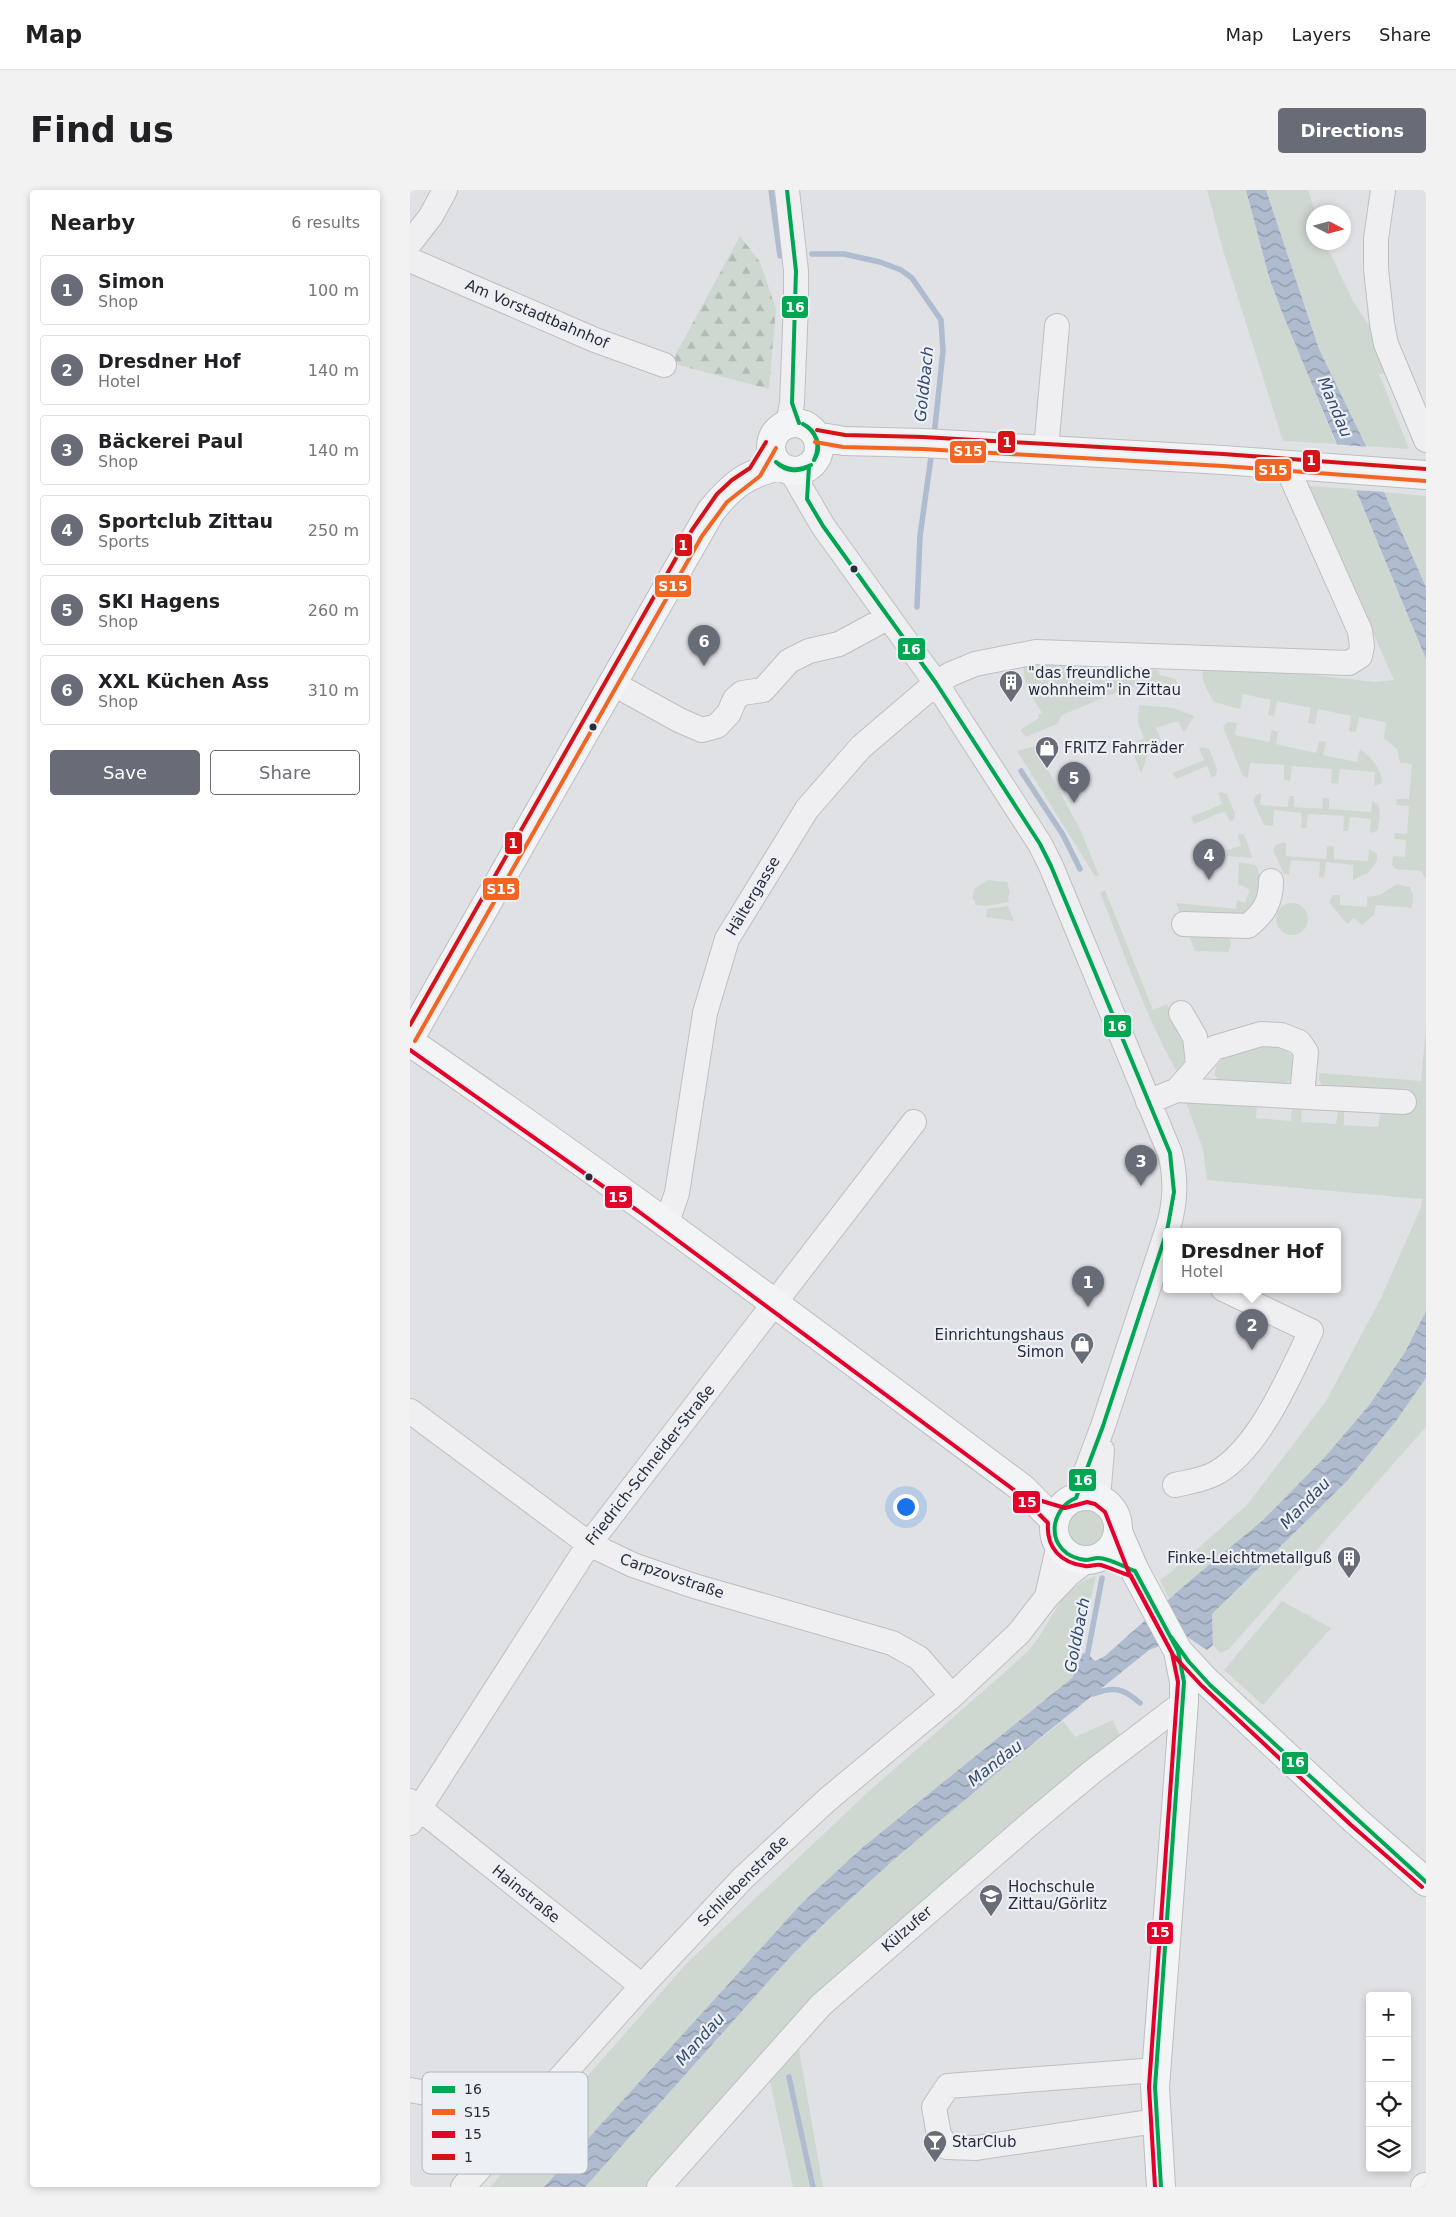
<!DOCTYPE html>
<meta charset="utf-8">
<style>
body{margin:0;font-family:"DejaVu Sans",sans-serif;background:#f2f2f2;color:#202124}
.controls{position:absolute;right:15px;bottom:15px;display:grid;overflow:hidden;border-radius:5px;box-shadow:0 2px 8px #0003}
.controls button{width:45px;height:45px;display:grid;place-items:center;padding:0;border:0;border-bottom:1px solid #e0e0e0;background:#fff;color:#202124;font:25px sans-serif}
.compass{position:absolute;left:896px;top:15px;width:45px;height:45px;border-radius:50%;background:#fff;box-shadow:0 2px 8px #0003;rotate:96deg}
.you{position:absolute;left:495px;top:1316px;width:18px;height:18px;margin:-12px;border:4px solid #fff;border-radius:50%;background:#1a73e8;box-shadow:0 0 0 8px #1a73e833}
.badge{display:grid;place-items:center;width:32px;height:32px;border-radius:50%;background:#686c77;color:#fff;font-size:16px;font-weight:700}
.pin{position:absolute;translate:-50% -41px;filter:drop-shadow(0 1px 2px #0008)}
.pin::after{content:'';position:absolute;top:26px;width:18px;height:15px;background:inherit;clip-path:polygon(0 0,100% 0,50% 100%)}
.popup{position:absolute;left:753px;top:1038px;width:178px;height:65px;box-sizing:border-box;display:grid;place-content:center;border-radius:5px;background:#fff;filter:drop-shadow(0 1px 4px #0005);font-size:16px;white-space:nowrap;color:#757577}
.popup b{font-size:19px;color:#202124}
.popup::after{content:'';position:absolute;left:50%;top:100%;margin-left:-10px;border:10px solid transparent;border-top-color:#fff}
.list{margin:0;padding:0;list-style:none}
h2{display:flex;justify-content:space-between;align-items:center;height:65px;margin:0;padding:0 20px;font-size:21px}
h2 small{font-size:16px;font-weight:400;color:#757577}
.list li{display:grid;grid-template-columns:32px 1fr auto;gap:15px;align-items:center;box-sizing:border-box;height:70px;margin:0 10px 10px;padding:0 10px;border:1px solid #e0e0e0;border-radius:5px}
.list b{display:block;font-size:19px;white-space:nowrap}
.list p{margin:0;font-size:16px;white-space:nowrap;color:#757577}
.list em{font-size:16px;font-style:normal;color:#757577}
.actions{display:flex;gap:10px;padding:15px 20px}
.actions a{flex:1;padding:11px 0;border:1px solid #686c77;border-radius:5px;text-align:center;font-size:18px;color:#686c77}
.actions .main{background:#686c77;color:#fff}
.icon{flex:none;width:28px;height:28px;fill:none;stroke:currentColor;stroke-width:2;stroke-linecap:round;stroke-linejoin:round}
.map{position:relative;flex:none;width:1016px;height:1997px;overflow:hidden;border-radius:5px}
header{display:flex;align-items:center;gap:30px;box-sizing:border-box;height:70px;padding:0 25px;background:#fff;border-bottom:1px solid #e0e0e0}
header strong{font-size:24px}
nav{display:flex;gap:28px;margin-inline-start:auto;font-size:18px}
.intro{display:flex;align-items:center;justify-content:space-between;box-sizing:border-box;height:120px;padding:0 30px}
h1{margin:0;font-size:35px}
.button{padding:12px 22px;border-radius:5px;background:#686c77;color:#fff;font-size:18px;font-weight:700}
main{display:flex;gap:30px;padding:0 30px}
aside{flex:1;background:#fff;border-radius:5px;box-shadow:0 2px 8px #0003}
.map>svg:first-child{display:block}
.green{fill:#cfd8d0}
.forest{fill:url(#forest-firs)}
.water{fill:url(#water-waves)}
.pier{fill:#dfe1e4}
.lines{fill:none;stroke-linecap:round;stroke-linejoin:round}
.stream{stroke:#afbbce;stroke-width:5.5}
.minor-casing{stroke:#bdbfc2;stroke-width:26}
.major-casing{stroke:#bcbec1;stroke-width:30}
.minor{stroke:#efeff1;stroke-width:24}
.major{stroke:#f3f4f5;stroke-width:28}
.bus-1-casing{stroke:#eceff4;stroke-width:8}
.bus-2-casing{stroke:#eceff4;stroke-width:8}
.bus-3-casing{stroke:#eceff4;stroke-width:8}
.bus-4-casing{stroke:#eceff4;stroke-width:8}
.bus-1{stroke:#00a651;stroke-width:4}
.bus-2{stroke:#f26522;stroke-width:4}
.bus-3{stroke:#e4002b;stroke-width:4}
.bus-4{stroke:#d51317;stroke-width:4}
.bus-dot{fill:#282d3c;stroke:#eceff4;stroke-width:2}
.labels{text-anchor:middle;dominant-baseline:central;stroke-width:4.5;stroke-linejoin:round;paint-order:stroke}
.street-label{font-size:15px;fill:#282d3c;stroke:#eceff4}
.poi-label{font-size:15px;fill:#282d3c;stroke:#eceff4;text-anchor:start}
.water-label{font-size:16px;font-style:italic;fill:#34496d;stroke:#eceff4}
.key{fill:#eceff4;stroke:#b1b5bd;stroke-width:1}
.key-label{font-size:14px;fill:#282d3c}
.line-badge{stroke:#eceff4;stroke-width:2}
.badge-label{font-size:14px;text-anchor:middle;font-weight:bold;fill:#fff}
</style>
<header>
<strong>Map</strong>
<nav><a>Map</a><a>Layers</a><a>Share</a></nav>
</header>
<div class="intro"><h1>Find us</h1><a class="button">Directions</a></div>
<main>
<aside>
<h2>Nearby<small>6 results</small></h2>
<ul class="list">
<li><span class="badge">1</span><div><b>Simon</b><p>Shop</p></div><em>100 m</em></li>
<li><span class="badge">2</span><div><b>Dresdner Hof</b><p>Hotel</p></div><em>140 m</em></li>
<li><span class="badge">3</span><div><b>Bäckerei Paul</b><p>Shop</p></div><em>140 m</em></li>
<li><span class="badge">4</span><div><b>Sportclub Zittau</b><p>Sports</p></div><em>250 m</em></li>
<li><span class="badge">5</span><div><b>SKI Hagens</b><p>Shop</p></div><em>260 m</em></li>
<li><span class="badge">6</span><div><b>XXL Küchen Ass</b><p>Shop</p></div><em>310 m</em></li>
</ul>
<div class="actions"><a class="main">Save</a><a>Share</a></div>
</aside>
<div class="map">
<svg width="1016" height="1997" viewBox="0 0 1016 1997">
<defs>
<pattern id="forest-firs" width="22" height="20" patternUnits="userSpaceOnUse" patternTransform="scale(1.25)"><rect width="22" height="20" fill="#cfd8d0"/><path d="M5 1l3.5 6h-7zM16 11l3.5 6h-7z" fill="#b2bab4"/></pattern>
<pattern id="water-waves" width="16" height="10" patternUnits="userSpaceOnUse" patternTransform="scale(1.25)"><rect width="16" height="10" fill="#afbbce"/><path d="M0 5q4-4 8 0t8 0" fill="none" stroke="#8e98a8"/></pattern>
</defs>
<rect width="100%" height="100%" fill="#dfe1e4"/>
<path class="green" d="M797 0H836L859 87 926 254 873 251 813 60Z
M856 0H898L905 22H904V52L915 53 943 111 964 143 982 184H969L999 259 956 256 909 159Z
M897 296 945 299 1016 469V689L1011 681 986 679 982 675 983 666 995 667 996 650 984 649 985 643 997 644 999 616 986 615 987 609H999L1002 574 990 573 987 559 974 548 976 532 949 527 946 542 939 541 941 526 908 519 905 534 898 533 901 518 867 511 864 526 858 525 861 510 833 504 830 519 804 512C796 499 789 487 794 473L965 492 984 490Z
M974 302 1016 306V397Z
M628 473 748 480 750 485 765 489 767 493 764 498 760 499 719 497 652 525 647 534 616 547 610 540 629 528 628 525 632 523 616 497 613 475Z
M729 515 763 518 784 526 775 541H773L768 531 746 538 751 550 739 562 731 583 720 555 734 548 728 533Z
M818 532 827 533 825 545 859 552 862 540 868 542 866 554 906 563 909 551 916 552 913 565 947 572 950 559C962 568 971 578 972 593L964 596 965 582 930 579 928 594 921 593 922 579 882 576 880 591 874 590V575L840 573 838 588 833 586 813 537Z
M625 556 671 641 689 686H685L607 561Z
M792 557 799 559 807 579 806 585 802 588 797 576 766 589 763 583 794 570 789 558Z
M811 602 817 604 825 623 824 629 820 632 815 621 784 634 781 627 812 614 808 603Z
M851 603 850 615 878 617 879 606H884V617L912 619 913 608H919V619L961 622 962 611C974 615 969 629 968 639L967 641 960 643 961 629 940 627 938 641H933L934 626 898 624 896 638H891L892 623 864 620 863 636 854 635 843 611 846 605Z
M831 644H834L842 666 841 668 817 666V660L831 656 828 645Z
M872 653H876V666L916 669 917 656H924V669L958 671 959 659 967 664V671L958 683 943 690V675L916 672 914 688 909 687 910 672 881 670 879 685 874 684 863 660 866 655Z
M829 672 846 675C856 695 846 712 832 727L772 728 766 713 826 719 827 710 835 713 840 700 828 694Z
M578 690 597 692 600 702 598 707 599 712 576 716 565 715V710L562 709 564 699Z
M987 694 1000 697 1003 706 1002 718 966 715 964 725 952 735 944 728 937 734 919 712 923 705H930V715L957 717V707L970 705Z
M695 700 743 820 757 814C766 832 787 865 767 882 736 827 713 761 690 702Z
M866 729a16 16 0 1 1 32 0a16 16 0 1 1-32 0Z
M598 716 604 731 576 727 577 719Z
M777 740 820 746 821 755 818 762 785 761Z
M1016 838V1121L995 1162 960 1214 914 1268 853 1330 759 1409 750 1390 760 1383 837 1315 916 1211 971 1108 1011 1017 1012 1009 797 990 793 959 776 912 847 916 846 928 881 931 882 918 892 919 891 932 926 934 928 921H934V935L968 937 971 919 914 899 909 890V883L1011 891Z
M855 854C872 858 886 860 884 881 884 885 883 888 879 891 871 897 819 896 811 892 809 890 807 888 805 886 803 863 838 858 855 854Z
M1016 1188V1237L819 1459 810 1463 803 1455 802 1424 938 1290 986 1231Z
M658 1338a18 18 0 1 1 36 0a18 18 0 1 1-36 0Z
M686 1386 662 1488 453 1657 391 1714 134 1997H80L276 1774 458 1602 602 1476C609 1469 618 1462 624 1454 643 1428 652 1395 686 1386Z
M872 1411 921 1438 853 1515 814 1480Z
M703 1530 710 1546 406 1809 237 1997H175L382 1765 420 1728 481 1672 600 1572 653 1531 665 1547Z
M388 1854 413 1997H383L359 1887Z"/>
<path class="forest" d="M330 46 350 72 366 119 359 199 261 173Z"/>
<path class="water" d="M836 0H856L909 159 956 256 974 302 1016 397V469L872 122 859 87Z
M1016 1121V1188L986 1231 938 1290 802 1424 803 1455 797 1460 776 1446 739 1460 600 1572 481 1672 420 1728 382 1765 175 1997H134L391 1714 453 1657 662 1488 673 1463 678 1464 685 1471 695 1466 775 1395 853 1330 914 1268 960 1214 995 1162Z"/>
<path class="pier" d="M923 254 959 257 977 302 942 300Z"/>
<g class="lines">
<path class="stream" d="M361 0 370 66
M402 64H434L470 72 491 80 502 88 531 130 533 161 524 246
M507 417 510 346 522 260
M611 581 653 645 670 679
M676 1472 692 1388
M683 1504C704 1496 713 1498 730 1513
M379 1887 403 1997"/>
<g class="minor-casing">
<path id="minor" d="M377 0 386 81V113L382 213 378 234
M973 0 966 49V79L972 134 976 154 1016 250
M0 53 21 26 35 0
M0 70 185 150 254 175
M636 259 647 136
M381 281 413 336 526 493 630 654 641 676 760 963C767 990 766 1014 757 1041
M202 493 269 530 292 540 307 536 319 523 325 509 332 503 353 500 379 471 399 461 429 454 477 428
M774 734 838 736C854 723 861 712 861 691
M771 823 785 847 788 874
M767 900 994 912
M738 912 767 900 804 858 851 844 871 845 889 852 896 862 892 906
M256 1035 267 1003 295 823 317 749 397 619 451 557 526 493 541 484 565 474 626 462 939 473 950 466 952 456 950 441 876 275
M0 1221 179 1354 223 1375 284 1396 482 1453 509 1468 542 1506
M765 1295C778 1292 794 1290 806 1283 849 1259 880 1185 901 1141L813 1099
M666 1308 693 1236 757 1041
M688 1308 692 1260
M637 1406 649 1355
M0 1611 232 1796
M0 1633 179 1354 504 932
M0 1900 39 1907
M746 1931 566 1958 537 1957 529 1945 524 1917 538 1896 746 1880
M53 1997 232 1796 333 1688 417 1610 542 1506 609 1443 636 1408 659 1384 677 1370
M249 1997 411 1815 622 1632 682 1582 774 1512"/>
</g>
<g class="major-casing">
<path id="major" d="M361 257a24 24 0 1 1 48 0a24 24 0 1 1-48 0Z
M406 246 434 251 513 253 813 270 1016 285
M0 848 301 321C323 294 336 284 370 276
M0 852C208 994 410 1147 612 1298L645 1331
M644 1338a32 32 0 1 1 64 0a32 32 0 1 1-64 0Z
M708 1342 725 1381 768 1461 795 1490 945 1630 1016 1692
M751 1997 745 1897 774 1512V1492L768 1461
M1015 1997H1016"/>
</g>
<use href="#minor" class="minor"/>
<use href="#major" class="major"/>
<g class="bus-1-casing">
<path id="bus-1" d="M377 0 386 81 382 213 389 233
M393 234C406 240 413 257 404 270
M393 234C407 242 411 256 404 270
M366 272C378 281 388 281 401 275
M366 272C376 282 390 283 401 275
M399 276 397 309 413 336 526 493 630 654 641 676 760 963 764 1002 757 1041
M761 1447 779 1472 800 1495 1016 1692
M751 1997 745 1897 774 1492 768 1461 725 1381C714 1377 699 1368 688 1368 684 1368 680 1370 676 1370 656 1368 642 1354 645 1334 648 1321 654 1313 666 1308L693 1236 757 1041"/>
</g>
<g class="bus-2-casing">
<path id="bus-2" d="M405 252 433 257 513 259 813 276 1016 291
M5 851 292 346 317 312 350 286 366 258"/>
</g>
<g class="bus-3-casing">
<path id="bus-3" d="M0 860 228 1021 608 1303 638 1333C636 1358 651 1373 675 1376 680 1377 685 1374 691 1375 701 1378 711 1383 721 1386L762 1463 768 1492 739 1897 745 1997
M596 1294 609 1304 655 1318 677 1312 685 1314 695 1322 719 1383 763 1465 791 1495 941 1635 1012 1697"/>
</g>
<g class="bus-4-casing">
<path id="bus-4" d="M407 240 435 245 513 247 813 264 1016 279
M0 835 282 340 307 304 322 290 340 278 356 252"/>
</g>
<use href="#bus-1" class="bus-1"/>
<use href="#bus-2" class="bus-2"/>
<use href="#bus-3" class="bus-3"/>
<use href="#bus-4" class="bus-4"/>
</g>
<defs>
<g id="building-pin" transform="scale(1.25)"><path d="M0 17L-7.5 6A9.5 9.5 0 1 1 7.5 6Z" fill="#686c77" stroke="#eceff4"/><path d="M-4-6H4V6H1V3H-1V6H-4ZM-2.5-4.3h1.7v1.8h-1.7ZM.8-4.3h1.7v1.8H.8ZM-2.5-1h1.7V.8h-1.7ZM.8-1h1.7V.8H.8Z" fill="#fff"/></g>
<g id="shop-pin" transform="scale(1.25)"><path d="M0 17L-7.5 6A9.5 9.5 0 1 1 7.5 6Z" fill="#686c77" stroke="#eceff4"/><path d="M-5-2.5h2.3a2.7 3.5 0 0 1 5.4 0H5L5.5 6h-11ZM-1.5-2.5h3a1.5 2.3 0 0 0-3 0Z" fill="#fff"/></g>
<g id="university-pin" transform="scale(1.25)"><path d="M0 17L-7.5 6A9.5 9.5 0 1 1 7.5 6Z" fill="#686c77" stroke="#eceff4"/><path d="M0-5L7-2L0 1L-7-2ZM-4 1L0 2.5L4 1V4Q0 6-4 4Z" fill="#fff"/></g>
<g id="bar-pin" transform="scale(1.25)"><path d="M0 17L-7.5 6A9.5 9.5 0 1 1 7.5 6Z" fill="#686c77" stroke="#eceff4"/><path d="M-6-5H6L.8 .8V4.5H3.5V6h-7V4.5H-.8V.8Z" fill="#fff"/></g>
</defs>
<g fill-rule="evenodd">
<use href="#building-pin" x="601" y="492"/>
<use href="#shop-pin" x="637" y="558"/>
<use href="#shop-pin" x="672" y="1154"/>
<use href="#building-pin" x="939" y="1368"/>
<use href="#university-pin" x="581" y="1706"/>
<use href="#bar-pin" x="525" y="1952"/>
</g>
<g class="bus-dot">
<circle cx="444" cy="379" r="4.5"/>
<circle cx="183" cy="537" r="4.5"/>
<circle cx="179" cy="987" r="4.5"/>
</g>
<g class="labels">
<g class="street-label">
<text transform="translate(127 124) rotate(23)">Am Vorstadtbahnhof</text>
<text transform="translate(343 706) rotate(-59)">Hältergasse</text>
<text transform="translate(240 1275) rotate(-52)">Friedrich-Schneider-Straße</text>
<text transform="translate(262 1386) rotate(19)">Carpzovstraße</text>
<text transform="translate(333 1691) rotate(-45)">Schliebenstraße</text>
<text transform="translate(116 1704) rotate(39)">Hainstraße</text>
<text transform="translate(497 1739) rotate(-41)">Külzufer</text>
</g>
<g class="poi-label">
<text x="618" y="483">"das freundliche<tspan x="618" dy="17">wohnheim" in Zittau</tspan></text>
<text x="654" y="558">FRITZ Fahrräder</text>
<text x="654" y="1145" text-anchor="end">Einrichtungshaus<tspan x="654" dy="17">Simon</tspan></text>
<text x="922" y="1368" text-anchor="end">Finke-Leichtmetallguß</text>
<text x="598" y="1697">Hochschule<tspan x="598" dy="17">Zittau/Görlitz</tspan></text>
<text x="542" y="1952">StarClub</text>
</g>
<g class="water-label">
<text transform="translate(514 194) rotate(-84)">Goldbach</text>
<text transform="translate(925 217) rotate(67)">Mandau</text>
<text transform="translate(895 1313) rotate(-46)">Mandau</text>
<text transform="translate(667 1445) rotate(-79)">Goldbach</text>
<text transform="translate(585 1573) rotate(-38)">Mandau</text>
<text transform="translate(290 1849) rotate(-48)">Mandau</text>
</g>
</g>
<rect x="12" y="1882" width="166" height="102" rx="8" class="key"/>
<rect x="22" y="1896" width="23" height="7" fill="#00a651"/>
<rect x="22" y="1919" width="23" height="6" fill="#f26522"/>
<rect x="22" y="1941" width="23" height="7" fill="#e4002b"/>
<rect x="22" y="1964" width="23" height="6" fill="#d51317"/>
<g class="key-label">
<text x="54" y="1904">16</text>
<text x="54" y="1927">S15</text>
<text x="54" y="1949">15</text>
<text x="54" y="1972">1</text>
</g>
<g class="line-badge">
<rect x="371" y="105" width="28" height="24" rx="5" fill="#00a651"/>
<rect x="587" y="240" width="19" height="24" rx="5" fill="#d51317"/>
<rect x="539" y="250" width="38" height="24" rx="5" fill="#f26522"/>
<rect x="892" y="259" width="19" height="24" rx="5" fill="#d51317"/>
<rect x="844" y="268" width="38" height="24" rx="5" fill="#f26522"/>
<rect x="264" y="343" width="19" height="24" rx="5" fill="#d51317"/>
<rect x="244" y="384" width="38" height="24" rx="5" fill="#f26522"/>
<rect x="487" y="447" width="29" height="24" rx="5" fill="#00a651"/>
<rect x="94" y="641" width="19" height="24" rx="5" fill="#d51317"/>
<rect x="72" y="687" width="38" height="24" rx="5" fill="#f26522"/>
<rect x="693" y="824" width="29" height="24" rx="5" fill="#00a651"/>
<rect x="194" y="995" width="29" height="24" rx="5" fill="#e4002b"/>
<rect x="658" y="1278" width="29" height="24" rx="5" fill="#00a651"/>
<rect x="602" y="1300" width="29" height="24" rx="5" fill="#e4002b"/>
<rect x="871" y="1561" width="28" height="24" rx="5" fill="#00a651"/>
<rect x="736" y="1731" width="28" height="24" rx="5" fill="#e4002b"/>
</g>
<g class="badge-label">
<text x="385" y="122">16</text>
<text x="597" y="257">1</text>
<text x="558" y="266">S15</text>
<text x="901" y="275">1</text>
<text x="863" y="285">S15</text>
<text x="273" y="360">1</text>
<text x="263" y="401">S15</text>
<text x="501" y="464">16</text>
<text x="103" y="658">1</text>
<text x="91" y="704">S15</text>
<text x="707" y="841">16</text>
<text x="208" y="1012">15</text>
<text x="673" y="1295">16</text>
<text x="617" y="1317">15</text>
<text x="885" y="1577">16</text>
<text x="750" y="1747">15</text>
</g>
</svg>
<div class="controls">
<button>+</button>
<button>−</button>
<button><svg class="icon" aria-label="locate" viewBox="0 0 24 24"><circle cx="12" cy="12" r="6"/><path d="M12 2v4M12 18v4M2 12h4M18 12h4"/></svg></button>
<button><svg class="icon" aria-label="layers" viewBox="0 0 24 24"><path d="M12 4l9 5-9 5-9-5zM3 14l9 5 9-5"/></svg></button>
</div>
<svg class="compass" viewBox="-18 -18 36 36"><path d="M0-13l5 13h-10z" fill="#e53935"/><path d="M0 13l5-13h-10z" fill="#757577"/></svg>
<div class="you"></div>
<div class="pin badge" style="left:678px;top:1117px">1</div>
<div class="pin badge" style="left:842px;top:1160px">2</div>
<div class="popup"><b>Dresdner Hof</b>Hotel</div>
<div class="pin badge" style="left:731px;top:996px">3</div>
<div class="pin badge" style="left:799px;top:690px">4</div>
<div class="pin badge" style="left:664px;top:613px">5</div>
<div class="pin badge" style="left:294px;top:476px">6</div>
</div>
</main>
